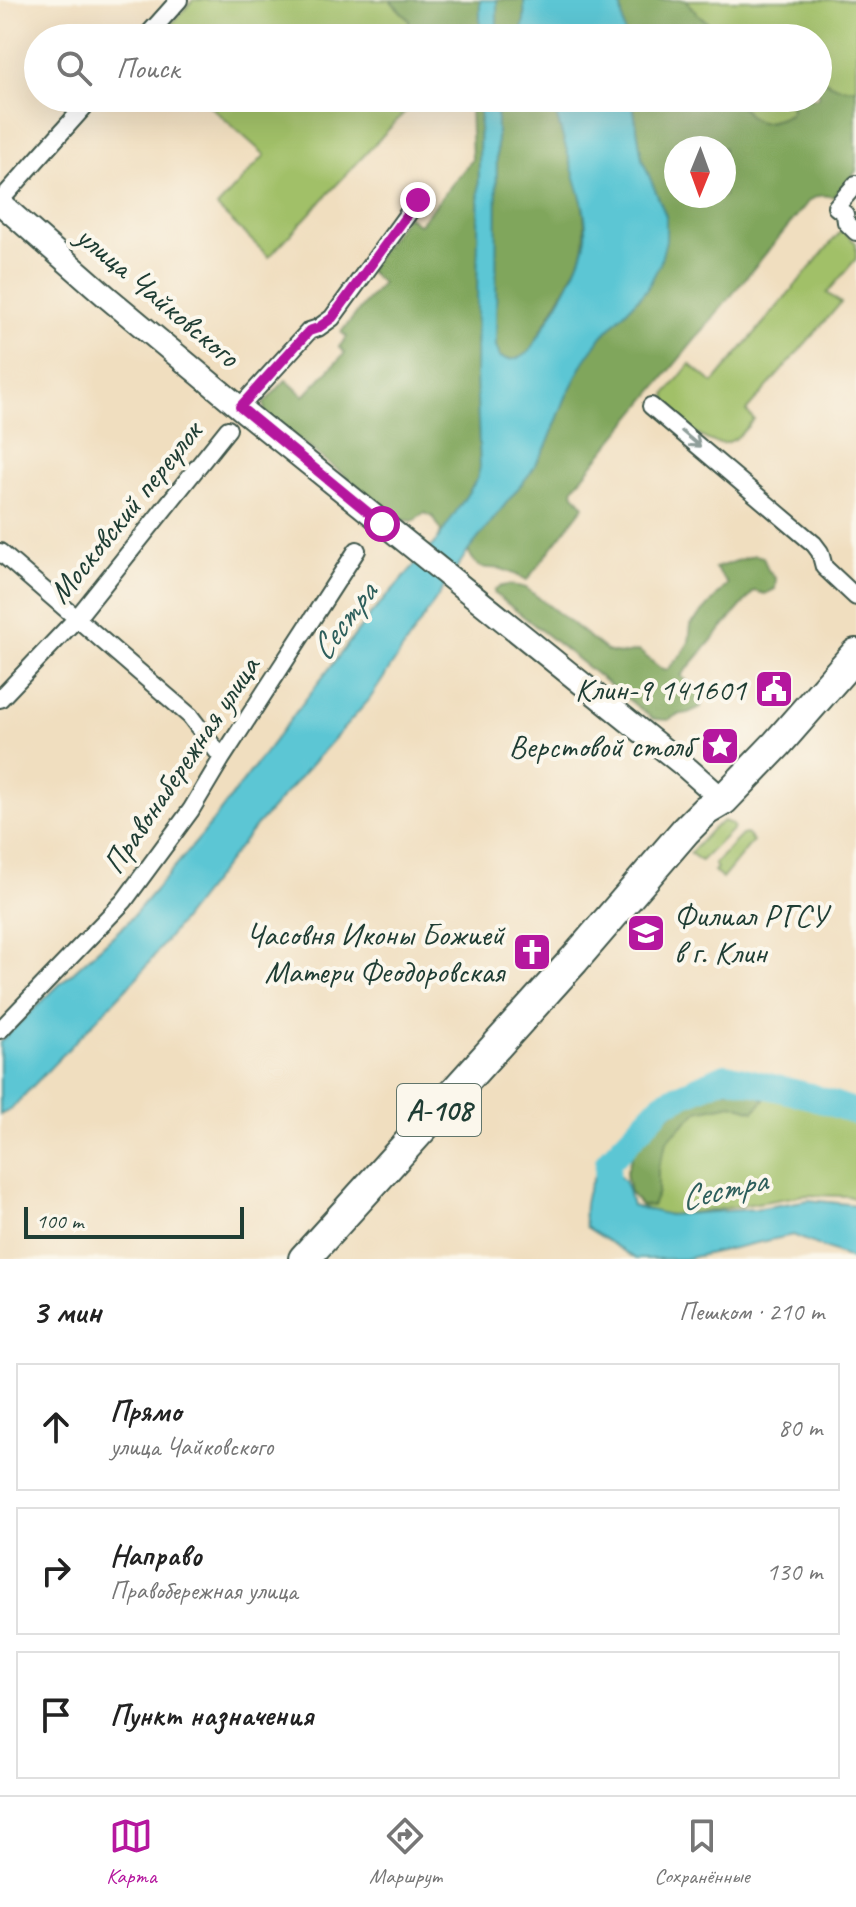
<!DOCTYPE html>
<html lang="ru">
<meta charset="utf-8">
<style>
body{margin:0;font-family:Caveat,sans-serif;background:#f6f6f6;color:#222}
.compass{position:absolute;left:664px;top:136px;width:72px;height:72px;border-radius:50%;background:#fff;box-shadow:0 8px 32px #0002;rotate:181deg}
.scale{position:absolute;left:24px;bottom:20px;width:220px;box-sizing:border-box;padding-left:8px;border:4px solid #1f3d34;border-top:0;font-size:22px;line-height:28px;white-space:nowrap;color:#1f3d34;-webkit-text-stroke:6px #fbf7ec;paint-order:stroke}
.stop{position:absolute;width:24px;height:24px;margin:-18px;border:6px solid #b5179e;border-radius:50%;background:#fff}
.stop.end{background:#b5179e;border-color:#fff;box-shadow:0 2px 8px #0008}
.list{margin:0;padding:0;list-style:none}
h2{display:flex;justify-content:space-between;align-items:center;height:104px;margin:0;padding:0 32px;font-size:34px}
h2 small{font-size:26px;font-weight:400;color:#767676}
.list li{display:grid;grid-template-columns:52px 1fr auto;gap:24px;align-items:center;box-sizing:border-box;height:128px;margin:0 16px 16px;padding:0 16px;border:2px solid #e0e0e0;border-radius:0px}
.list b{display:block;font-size:30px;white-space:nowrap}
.list p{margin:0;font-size:26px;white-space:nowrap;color:#767676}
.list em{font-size:26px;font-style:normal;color:#767676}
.icon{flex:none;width:44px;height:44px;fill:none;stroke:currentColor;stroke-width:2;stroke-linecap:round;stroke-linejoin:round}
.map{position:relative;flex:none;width:856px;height:1259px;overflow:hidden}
.search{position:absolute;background:#fff;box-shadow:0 8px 32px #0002;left:24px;right:24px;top:24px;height:88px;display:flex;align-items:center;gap:20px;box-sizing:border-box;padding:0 28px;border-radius:44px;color:#767676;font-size:30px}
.sheet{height:536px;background:#fff}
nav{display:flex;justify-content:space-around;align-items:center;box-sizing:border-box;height:112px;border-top:2px solid #e0e0e0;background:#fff;font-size:22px;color:#767676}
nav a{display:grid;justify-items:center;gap:4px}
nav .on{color:#b5179e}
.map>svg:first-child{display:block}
.green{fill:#a1c068;stroke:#607e4e;stroke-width:2}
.forest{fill:#80a65c;stroke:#507248;stroke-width:2;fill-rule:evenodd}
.water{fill:#5bc6d4;stroke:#3d8284;stroke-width:2}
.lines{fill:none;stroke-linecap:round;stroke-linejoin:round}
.river{stroke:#5bc6d4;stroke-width:26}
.street-casing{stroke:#3e5549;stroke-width:20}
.secondary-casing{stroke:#3e5549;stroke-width:26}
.highway-casing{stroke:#3e5549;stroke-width:34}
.street{stroke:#fff;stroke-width:16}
.secondary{stroke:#fff;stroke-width:22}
.highway{stroke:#fff;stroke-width:30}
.oneway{stroke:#8f9e9a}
.route{stroke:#b5179e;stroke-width:10}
.labels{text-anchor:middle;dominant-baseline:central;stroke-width:8;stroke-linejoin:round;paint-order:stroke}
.shield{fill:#fbf7ec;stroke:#61756b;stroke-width:2}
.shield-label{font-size:30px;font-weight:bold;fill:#1f3d34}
.street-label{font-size:32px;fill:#1f3d34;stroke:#fbf7ec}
.poi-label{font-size:32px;fill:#1f3d34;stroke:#fbf7ec;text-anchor:end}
.water-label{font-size:34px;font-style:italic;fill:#2e5f5c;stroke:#fbf7ec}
</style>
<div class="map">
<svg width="856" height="1259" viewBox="0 0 856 1259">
<rect width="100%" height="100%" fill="#fbf7ec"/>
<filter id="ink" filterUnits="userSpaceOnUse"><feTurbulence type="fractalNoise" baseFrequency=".0125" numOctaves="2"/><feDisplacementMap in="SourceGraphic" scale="16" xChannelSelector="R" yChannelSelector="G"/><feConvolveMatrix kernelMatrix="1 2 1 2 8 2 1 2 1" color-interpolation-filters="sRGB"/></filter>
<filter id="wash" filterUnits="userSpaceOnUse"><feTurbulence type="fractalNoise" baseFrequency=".006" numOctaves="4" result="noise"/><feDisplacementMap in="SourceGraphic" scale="32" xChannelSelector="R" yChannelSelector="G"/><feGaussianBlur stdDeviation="1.8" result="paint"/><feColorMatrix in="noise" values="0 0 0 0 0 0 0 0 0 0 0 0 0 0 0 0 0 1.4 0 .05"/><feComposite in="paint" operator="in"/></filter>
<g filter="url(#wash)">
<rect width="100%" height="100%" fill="#f0debf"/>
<path class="green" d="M193 0H390L409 20 410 38H159Z
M686 0H856V88C841 90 830 85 818 76V38H717C710 19 695 16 686 0Z
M201 98H414L415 101 269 257 217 207 265 155Z
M739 98H790L792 108 790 114C765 126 750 128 739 98Z
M842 230 856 243V259L827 293 841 303 746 411 754 419C745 429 738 440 725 443 709 446 681 424 671 412 667 406 667 401 666 394L690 364 713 383Z
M724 821 731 824 734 828 701 861 690 853 712 829Z
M746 834 753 841 722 879 714 871 717 868 714 864 742 835Z
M745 1088C783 1093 821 1105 856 1119V1199L848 1196 804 1195 716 1210 672 1215 652 1213 640 1205 630 1192 626 1174 634 1149 663 1120 689 1102 718 1091Z"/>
<path class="forest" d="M390 0H480V38H410L409 20Z
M497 0H524C524 15 527 27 515 38H497Z
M620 0H686C695 16 710 19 717 38H625Z
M818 76C830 85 841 90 856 88V171L833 197C823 194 817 195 808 202L575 486 573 490 574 494 584 506 527 580C518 576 510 571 501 569 480 566 480 573 468 551L531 472 547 445 566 397 583 362 602 336 647 289 666 216 642 159 632 98H739C749 128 765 126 790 114L792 108 790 98H818ZM676 148H724V196H676Z
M414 98H480L476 374 480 468 477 479 439 538 441 530 433 517 425 513 413 521 401 520 270 417 265 412 264 403 286 380 304 396 345 353 339 347 347 337 341 332 382 283 368 270 407 215 419 225 472 160 470 107 415 101Z
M497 98H551C563 139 595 213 582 253 578 267 570 279 563 292 552 311 541 331 530 351 520 359 512 362 500 357L496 346Z
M755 555 763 557 768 570 776 579 775 589 765 594 754 591 681 676 702 695 701 707 688 713 677 715 668 720 653 719 494 593 495 589C504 583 516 585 526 588L607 651C622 656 625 653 639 651L660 668 667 670 682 654 689 642 691 625 728 584 715 568Z
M745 1088 765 1100 754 1111 732 1104 698 1111 668 1139 658 1167V1192L652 1206 640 1205 630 1192 626 1174 634 1149 663 1120 689 1102 718 1091Z"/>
<path class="water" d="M480 0H497V38H480Z
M524 0H620L625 38H515C527 27 524 15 524 0Z
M480 98H497L496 346 500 357C512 362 520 359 530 351 547 321 581 271 586 238 587 226 585 214 582 201L551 98H632L642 159 666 216V240L660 264 647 289 602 336 584 362 566 397 547 445 531 472 468 551 369 700 251 832 139 975 10 1110 0 1115V1042L60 984 126 924 202 835 371 614 439 538 477 479 480 467 476 374Z
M604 1171C628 1176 626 1184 632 1206L669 1215 755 1209 809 1200 856 1205V1259H851L793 1235 684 1259H636L586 1227C582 1209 586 1191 595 1175Z"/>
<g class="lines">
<path class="river" d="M605 1205 608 1162 664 1103 726 1076 810 1096 856 1112"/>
</g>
</g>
<g filter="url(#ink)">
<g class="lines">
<g class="street-casing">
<path id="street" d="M145 38 179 0
M856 184 836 207 845 214 846 222 856 232
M0 201 92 98
M651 406 814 544 820 552 824 567 856 597
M240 407 309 331 318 328 332 318 418 200
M0 552 190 716 222 758
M0 699 76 619 228 429
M0 1030 124 901 191 810 222 758 357 550"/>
</g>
<g class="secondary-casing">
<path id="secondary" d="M0 203 107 297 245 412 688 769 723 800"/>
</g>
<g class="highway-casing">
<path id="highway" d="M304 1259 574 960 685 831 706 810 723 800 777 744 856 654"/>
</g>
<use href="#street" class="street"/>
<use href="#secondary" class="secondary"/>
<use href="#highway" class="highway"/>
</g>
<defs><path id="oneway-shaft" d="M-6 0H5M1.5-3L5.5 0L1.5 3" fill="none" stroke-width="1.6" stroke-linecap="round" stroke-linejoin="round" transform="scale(2)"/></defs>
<use class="oneway" href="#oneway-shaft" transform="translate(691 439) rotate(40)"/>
</g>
<g class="lines" filter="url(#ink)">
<path class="route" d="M382 524 240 407 309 331 318 328 332 318 418 200"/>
</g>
<defs>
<g id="civic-square" transform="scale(2)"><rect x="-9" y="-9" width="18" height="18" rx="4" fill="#b5179e" stroke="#fbf7ec"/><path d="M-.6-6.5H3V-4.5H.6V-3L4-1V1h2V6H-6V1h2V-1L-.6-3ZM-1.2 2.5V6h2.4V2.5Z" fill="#fff"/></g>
<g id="sight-square" transform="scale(2)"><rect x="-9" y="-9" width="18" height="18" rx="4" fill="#b5179e" stroke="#fbf7ec"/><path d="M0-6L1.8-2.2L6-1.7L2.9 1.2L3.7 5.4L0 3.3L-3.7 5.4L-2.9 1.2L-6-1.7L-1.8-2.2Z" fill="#fff"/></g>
<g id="university-square" transform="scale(2)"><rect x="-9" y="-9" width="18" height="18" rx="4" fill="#b5179e" stroke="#fbf7ec"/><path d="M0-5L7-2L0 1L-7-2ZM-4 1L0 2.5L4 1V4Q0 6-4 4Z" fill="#fff"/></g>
<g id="church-square" transform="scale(2)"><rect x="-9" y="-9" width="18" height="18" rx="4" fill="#b5179e" stroke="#fbf7ec"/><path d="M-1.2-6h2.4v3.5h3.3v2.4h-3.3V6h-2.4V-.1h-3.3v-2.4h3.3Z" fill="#fff"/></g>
</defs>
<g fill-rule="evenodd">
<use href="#civic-square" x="774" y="689"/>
<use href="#sight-square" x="720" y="746"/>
<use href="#university-square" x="646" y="933"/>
<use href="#church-square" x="532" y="952"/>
</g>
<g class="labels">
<rect class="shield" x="397" y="1084" width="84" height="52" rx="6"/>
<g class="shield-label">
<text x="439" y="1110">А-108</text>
</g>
<g class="street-label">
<text transform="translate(158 296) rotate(40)">улица Чайковского</text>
<text transform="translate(125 512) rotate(-51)">Московский переулок</text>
<text transform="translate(181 765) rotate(-56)">Правонабережная улица</text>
</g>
<g class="poi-label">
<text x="746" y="689">Клин-9 141601</text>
<text x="692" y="746">Верстовой столб</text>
<text x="674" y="915" text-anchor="start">Филиал РГСУ<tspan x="674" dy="37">в г. Клин</tspan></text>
<text x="504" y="934">Часовня Иконы Божией<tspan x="504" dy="37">Матери Феодоровская</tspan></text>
</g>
<g class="water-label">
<text transform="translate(343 621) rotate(-53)">Сестра</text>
<text transform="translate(723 1189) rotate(-13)">Сестра</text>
</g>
</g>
</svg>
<svg class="compass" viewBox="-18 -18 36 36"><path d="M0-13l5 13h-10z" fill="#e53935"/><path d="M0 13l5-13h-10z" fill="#767676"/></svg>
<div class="scale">100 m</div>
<div class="stop" style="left:382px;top:524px"></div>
<div class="stop end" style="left:418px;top:200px"></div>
<div class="search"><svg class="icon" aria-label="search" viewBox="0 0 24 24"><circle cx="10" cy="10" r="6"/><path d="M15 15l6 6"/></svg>Поиск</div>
</div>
<section class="sheet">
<h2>3 мин<small>Пешком · 210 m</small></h2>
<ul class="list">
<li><svg class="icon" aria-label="ahead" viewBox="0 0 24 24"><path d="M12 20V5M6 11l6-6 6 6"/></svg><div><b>Прямо</b><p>улица Чайковского</p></div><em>80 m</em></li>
<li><svg class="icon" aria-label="right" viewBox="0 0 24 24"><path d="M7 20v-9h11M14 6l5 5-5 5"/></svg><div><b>Направо</b><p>Правобережная улица</p></div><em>130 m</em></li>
<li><svg class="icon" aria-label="arrive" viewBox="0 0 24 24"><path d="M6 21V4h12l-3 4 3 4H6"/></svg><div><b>Пункт назначения</b></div></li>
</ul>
</section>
<nav>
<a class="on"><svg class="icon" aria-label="map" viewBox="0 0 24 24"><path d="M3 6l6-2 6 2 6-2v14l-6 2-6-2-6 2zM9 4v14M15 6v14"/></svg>Карта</a>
<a><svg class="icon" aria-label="directions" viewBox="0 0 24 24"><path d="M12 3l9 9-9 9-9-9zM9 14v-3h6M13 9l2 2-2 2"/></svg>Маршрут</a>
<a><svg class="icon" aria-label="saved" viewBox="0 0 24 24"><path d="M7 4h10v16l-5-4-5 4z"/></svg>Сохранённые</a>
</nav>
